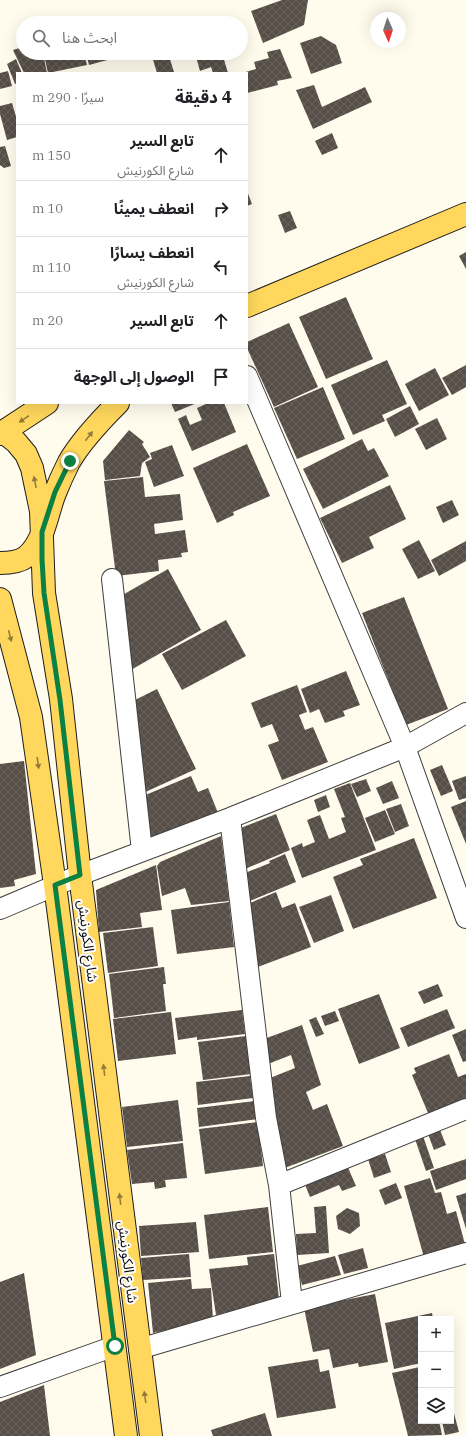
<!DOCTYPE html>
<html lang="ar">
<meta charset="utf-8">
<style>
body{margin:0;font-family:"IBM Plex Serif","Noto Sans Arabic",serif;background:#f6f6f6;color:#202124;direction:rtl}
.controls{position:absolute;right:12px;bottom:12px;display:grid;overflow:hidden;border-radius:0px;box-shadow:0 4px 16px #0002}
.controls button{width:36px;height:36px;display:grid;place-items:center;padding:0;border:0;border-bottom:1px solid #e0e0e0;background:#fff;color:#202124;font:20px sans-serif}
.compass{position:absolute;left:370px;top:12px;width:36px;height:36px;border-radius:50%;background:#fff;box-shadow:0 4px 16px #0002;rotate:177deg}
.stop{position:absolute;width:12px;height:12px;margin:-9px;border:3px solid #0b8043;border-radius:50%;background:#fff}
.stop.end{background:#0b8043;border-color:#fff;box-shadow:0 1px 4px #0008}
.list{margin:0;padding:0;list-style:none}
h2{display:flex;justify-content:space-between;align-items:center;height:52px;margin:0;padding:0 16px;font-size:17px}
h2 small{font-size:13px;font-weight:400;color:#757577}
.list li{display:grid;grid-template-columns:26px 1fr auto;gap:12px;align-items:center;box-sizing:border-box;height:56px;padding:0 16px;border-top:1px solid #e0e0e0}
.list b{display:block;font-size:15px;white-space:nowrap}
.list p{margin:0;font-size:13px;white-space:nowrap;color:#757577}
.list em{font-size:13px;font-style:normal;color:#757577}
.icon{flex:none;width:22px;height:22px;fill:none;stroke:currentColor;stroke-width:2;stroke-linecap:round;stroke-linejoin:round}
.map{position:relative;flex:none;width:466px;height:1436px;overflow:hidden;direction:ltr}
.search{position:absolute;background:#fff;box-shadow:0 4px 16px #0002;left:16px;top:16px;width:232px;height:44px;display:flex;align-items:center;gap:10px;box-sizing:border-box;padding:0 14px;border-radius:22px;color:#757577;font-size:15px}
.panel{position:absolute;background:#fff;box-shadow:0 4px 16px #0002;left:16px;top:72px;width:232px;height:332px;border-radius:0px;direction:rtl}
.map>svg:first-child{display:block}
.building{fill:url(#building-cross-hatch)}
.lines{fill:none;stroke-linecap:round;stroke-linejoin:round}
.minor-casing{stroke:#404040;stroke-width:22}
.major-casing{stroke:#1e1e1e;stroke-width:24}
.minor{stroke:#fff;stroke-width:20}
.major{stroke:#ffd75d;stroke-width:22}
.oneway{fill:#927c39}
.route{stroke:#0b8043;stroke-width:5}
.labels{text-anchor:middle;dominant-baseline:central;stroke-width:4;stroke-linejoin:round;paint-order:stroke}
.street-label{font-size:14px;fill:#0d0d0d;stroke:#fff}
</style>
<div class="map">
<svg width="466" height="1436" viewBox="0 0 466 1436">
<defs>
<pattern id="building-cross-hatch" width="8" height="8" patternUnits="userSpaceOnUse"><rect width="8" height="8" fill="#574e48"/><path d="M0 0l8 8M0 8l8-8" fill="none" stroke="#6a635e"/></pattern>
</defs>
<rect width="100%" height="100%" fill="#fffbed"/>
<path class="building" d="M282 0H308L304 25 263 43 251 11Z
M117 20 118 23H107Z
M321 36 336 45 342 63 311 74 300 43Z
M23 47V53H43L47 73H24L13 50Z
M280 49 292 78 277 81 278 85 247 93V73H242L256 69 254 62 269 58 267 52Z
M53 53H84L87 65 48 73 44 55Z
M86 53H126V55L89 65Z
M151 53H168L174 72 157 73Z
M195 53H222L228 73H213L211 67 200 71Z
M16 59 22 73H17V83L15 84 7 64Z
M8 71 12 86 0 89V73Z
M314 85 322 107 365 87 372 102 313 129 296 90Z
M12 103 17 120V137L7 140 0 114V106Z
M332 133 338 148 322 155 315 141Z
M5 146 11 166 4 168 0 165V147Z
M247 191 252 204 247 206Z
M290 211 297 228 285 233 278 215Z
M466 252V269L459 256Z
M346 297 373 359 326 379 299 317Z
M289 323 318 387 274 407 247 348V342Z
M387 360 407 404 382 415 385 421 353 435 331 385Z
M466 365V387L452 395 442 378Z
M435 368 449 395 419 411 405 384Z
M323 387 345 439 297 459 274 408Z
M171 403H197L175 412Z
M208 403H224L236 432 192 451 178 419 186 415 190 425 202 420 197 408Z
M410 406 419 424 395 437 386 419Z
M437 418 447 439 426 450 415 429Z
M129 430 144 442 142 444 150 457 142 463 140 476 105 480 103 461Z
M362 439 368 451 374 448 389 476 323 509 303 469Z
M247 444 270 496 233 512 234 515 217 523 193 468Z
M172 445 184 476 154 487 145 462 152 459 150 453Z
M143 477 145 497 180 494 183 520 154 524 155 534 185 530 188 552 181 553 182 557 158 560 159 571 116 576 104 481Z
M390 485 406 519 369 537 374 548 342 563 320 518Z
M452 500 459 515 443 523 436 507Z
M419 540 435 571 418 579 402 549Z
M466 541V561L439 576 431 560Z
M168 569 201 630 129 671 119 597Z
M404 597 448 709 406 725 362 613Z
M226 620 246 656 182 690 162 654Z
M346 671 360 705 343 711 345 716 325 723 319 709 310 713 301 689Z
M297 685 307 712 299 715 305 730 313 727 328 762 282 780 268 745 279 741 272 724 261 728 251 703Z
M157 689 196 769 141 794 129 703Z
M24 761 36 874 14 880 15 886 0 888V764Z
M442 765 453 791 441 796 430 770Z
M191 776 198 792 208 788 218 813 149 842 143 796Z
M466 776V798L459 800 452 781Z
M366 779 371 791 357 797 351 784Z
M392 781 399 798 383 804 376 788Z
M350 783 376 850 302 878 291 848 302 843 303 847 315 842 307 820 320 815 329 839 346 832 341 818 345 817 334 789Z
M326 795 330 807 318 812 314 800Z
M466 801V844L451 807Z
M401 804 409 826 395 832 386 809Z
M385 810 395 834 375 842 365 818Z
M276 814 290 850 245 869 238 829Z
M221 836 229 901 191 905 185 888 162 896 157 866 160 862Z
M414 838 437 898 353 929 333 877 363 865 360 859Z
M285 854 296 882 250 901 245 873 270 863 269 861Z
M156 865 162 910 140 913 142 927 99 932 96 890Z
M276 892 282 908 295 903 311 947 255 968 250 903Z
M331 895 344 931 314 943 299 907Z
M229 902 234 947 177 954 171 910Z
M153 927 158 966 108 973 103 933Z
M164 967 166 984H163L166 1011 114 1018 109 974Z
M438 984 443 996 424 1004 418 992Z
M379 994 400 1048 359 1064 338 1009Z
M447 1009 455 1028 408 1047 400 1028Z
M242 1010 245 1034 197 1040V1037L178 1040 175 1018Z
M335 1011 339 1021 325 1026 321 1016Z
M171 1012 176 1054 118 1061 113 1019Z
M316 1017 324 1034 316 1037 309 1020Z
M302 1025 321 1085 306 1092 313 1110 327 1104 343 1146 282 1169 270 1078 295 1068 291 1055 268 1064 264 1039Z
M466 1029V1061L463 1062 452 1035Z
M246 1036 251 1074 203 1080 198 1042Z
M449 1054 458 1077 466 1074V1098L428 1113 412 1075 416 1073 414 1068Z
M250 1076 253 1098 198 1105 196 1082Z
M178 1100 183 1141 127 1147 122 1107Z
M255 1101 258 1119 199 1127 197 1108Z
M258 1122 263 1166 205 1174 199 1129Z
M440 1130 446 1145 434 1150 428 1134Z
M423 1136 434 1168 426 1171 415 1139Z
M183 1143 187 1178 165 1180 166 1187 155 1189 154 1182 132 1184 127 1150Z
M385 1154 391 1172 374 1178 368 1159Z
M466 1159V1179L436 1190 430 1171Z
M346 1163 356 1186 342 1191 339 1185 310 1197 304 1182Z
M430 1178 435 1193 441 1192 447 1214 456 1211 466 1248 425 1261 404 1186Z
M396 1183 402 1198 385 1205 379 1190Z
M466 1193V1229L456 1196Z
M326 1206 329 1253 297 1255 296 1234 316 1233 314 1207Z
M268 1207 273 1252 209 1259 204 1215Z
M347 1208 359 1213 360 1226 350 1234 338 1229 336 1216Z
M196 1222 199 1252 141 1256 139 1226Z
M363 1248 368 1268 344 1274 338 1255Z
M189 1254 191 1277 143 1280 141 1258Z
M274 1254 279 1299 216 1315 209 1269 248 1265 247 1257Z
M335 1256 341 1275 302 1285 297 1266Z
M24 1273 36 1355 0 1369V1282Z
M191 1279 192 1289 211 1288 213 1320 153 1333 148 1283Z
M375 1294 388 1362 359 1367 358 1363 333 1368 329 1349 313 1352 304 1308Z
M432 1313 433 1319H421V1363L394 1369 385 1323Z
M318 1359 320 1372 329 1370 336 1408 277 1418 268 1367Z
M420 1367 421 1421H439L442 1435 408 1436 392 1373Z
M44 1385 50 1436H0V1402Z
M452 1406 459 1432 445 1435 442 1421H451V1407Z
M265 1413 272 1436H213L211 1430Z"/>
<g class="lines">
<g class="minor-casing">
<path id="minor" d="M247 376 405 747 466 918
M112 579 142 851
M230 818 266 1118 279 1185 292 1303
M0 909 80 875 230 818 405 747 466 713
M279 1185 466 1109
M139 1349 466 1253
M0 1387 115 1346"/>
</g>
<g class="major-casing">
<path id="major" d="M247 306 466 214
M3 432 16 442 26 454 32 468 41 511 44 593 61 699 80 875 151 1436
M0 434 47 403
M0 563C9 563 19 562 26 557 44 543 47 513 55 493 59 483 64 472 69 462 81 441 101 420 118 403
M0 599 31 717 55 885 126 1436"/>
</g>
<use href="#minor" class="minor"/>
<use href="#major" class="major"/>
</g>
<defs><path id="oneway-solid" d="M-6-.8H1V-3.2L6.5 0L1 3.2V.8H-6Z"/></defs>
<g class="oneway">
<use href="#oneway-solid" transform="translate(24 419) rotate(146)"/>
<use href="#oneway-solid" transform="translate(89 436) rotate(-52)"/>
<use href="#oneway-solid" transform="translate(35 482) rotate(-101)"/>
<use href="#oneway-solid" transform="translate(10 636) rotate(76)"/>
<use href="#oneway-solid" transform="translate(38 763) rotate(82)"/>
<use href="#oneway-solid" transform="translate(104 1070) rotate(-97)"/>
<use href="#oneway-solid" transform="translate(120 1199) rotate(-97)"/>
<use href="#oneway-solid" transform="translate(145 1397) rotate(-98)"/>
</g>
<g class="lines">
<path class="route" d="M70 461 55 492 42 532V559L44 593 60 700 80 875 55 885 115 1346"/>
</g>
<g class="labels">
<g class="street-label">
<text transform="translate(88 941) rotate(83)">شارع الكورنيش</text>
<text transform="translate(128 1262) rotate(83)">شارع الكورنيش</text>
</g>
</g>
</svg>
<div class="controls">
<button>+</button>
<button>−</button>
<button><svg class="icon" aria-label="layers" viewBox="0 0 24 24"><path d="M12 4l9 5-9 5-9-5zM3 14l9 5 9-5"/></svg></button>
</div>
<svg class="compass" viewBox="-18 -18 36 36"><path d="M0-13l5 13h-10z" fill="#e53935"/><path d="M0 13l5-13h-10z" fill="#757577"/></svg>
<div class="stop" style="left:115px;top:1346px"></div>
<div class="stop end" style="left:70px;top:461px"></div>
<div class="search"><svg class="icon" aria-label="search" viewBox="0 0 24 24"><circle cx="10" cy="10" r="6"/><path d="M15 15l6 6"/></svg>ابحث هنا</div>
<section class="panel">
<h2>4 دقيقة<small>سيرًا · 290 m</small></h2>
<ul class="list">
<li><svg class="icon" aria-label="ahead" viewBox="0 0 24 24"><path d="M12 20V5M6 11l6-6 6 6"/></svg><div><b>تابع السير</b><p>شارع الكورنيش</p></div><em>150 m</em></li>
<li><svg class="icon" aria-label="right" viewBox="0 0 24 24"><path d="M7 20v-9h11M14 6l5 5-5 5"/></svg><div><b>انعطف يمينًا</b></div><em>10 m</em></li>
<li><svg class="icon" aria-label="left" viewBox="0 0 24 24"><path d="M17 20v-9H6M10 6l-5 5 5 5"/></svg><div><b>انعطف يسارًا</b><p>شارع الكورنيش</p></div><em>110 m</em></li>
<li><svg class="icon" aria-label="ahead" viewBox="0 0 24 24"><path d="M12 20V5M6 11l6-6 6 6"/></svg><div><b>تابع السير</b></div><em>20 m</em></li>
<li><svg class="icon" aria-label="arrive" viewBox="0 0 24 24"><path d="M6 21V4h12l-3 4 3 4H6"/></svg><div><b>الوصول إلى الوجهة</b></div></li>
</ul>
</section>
</div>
